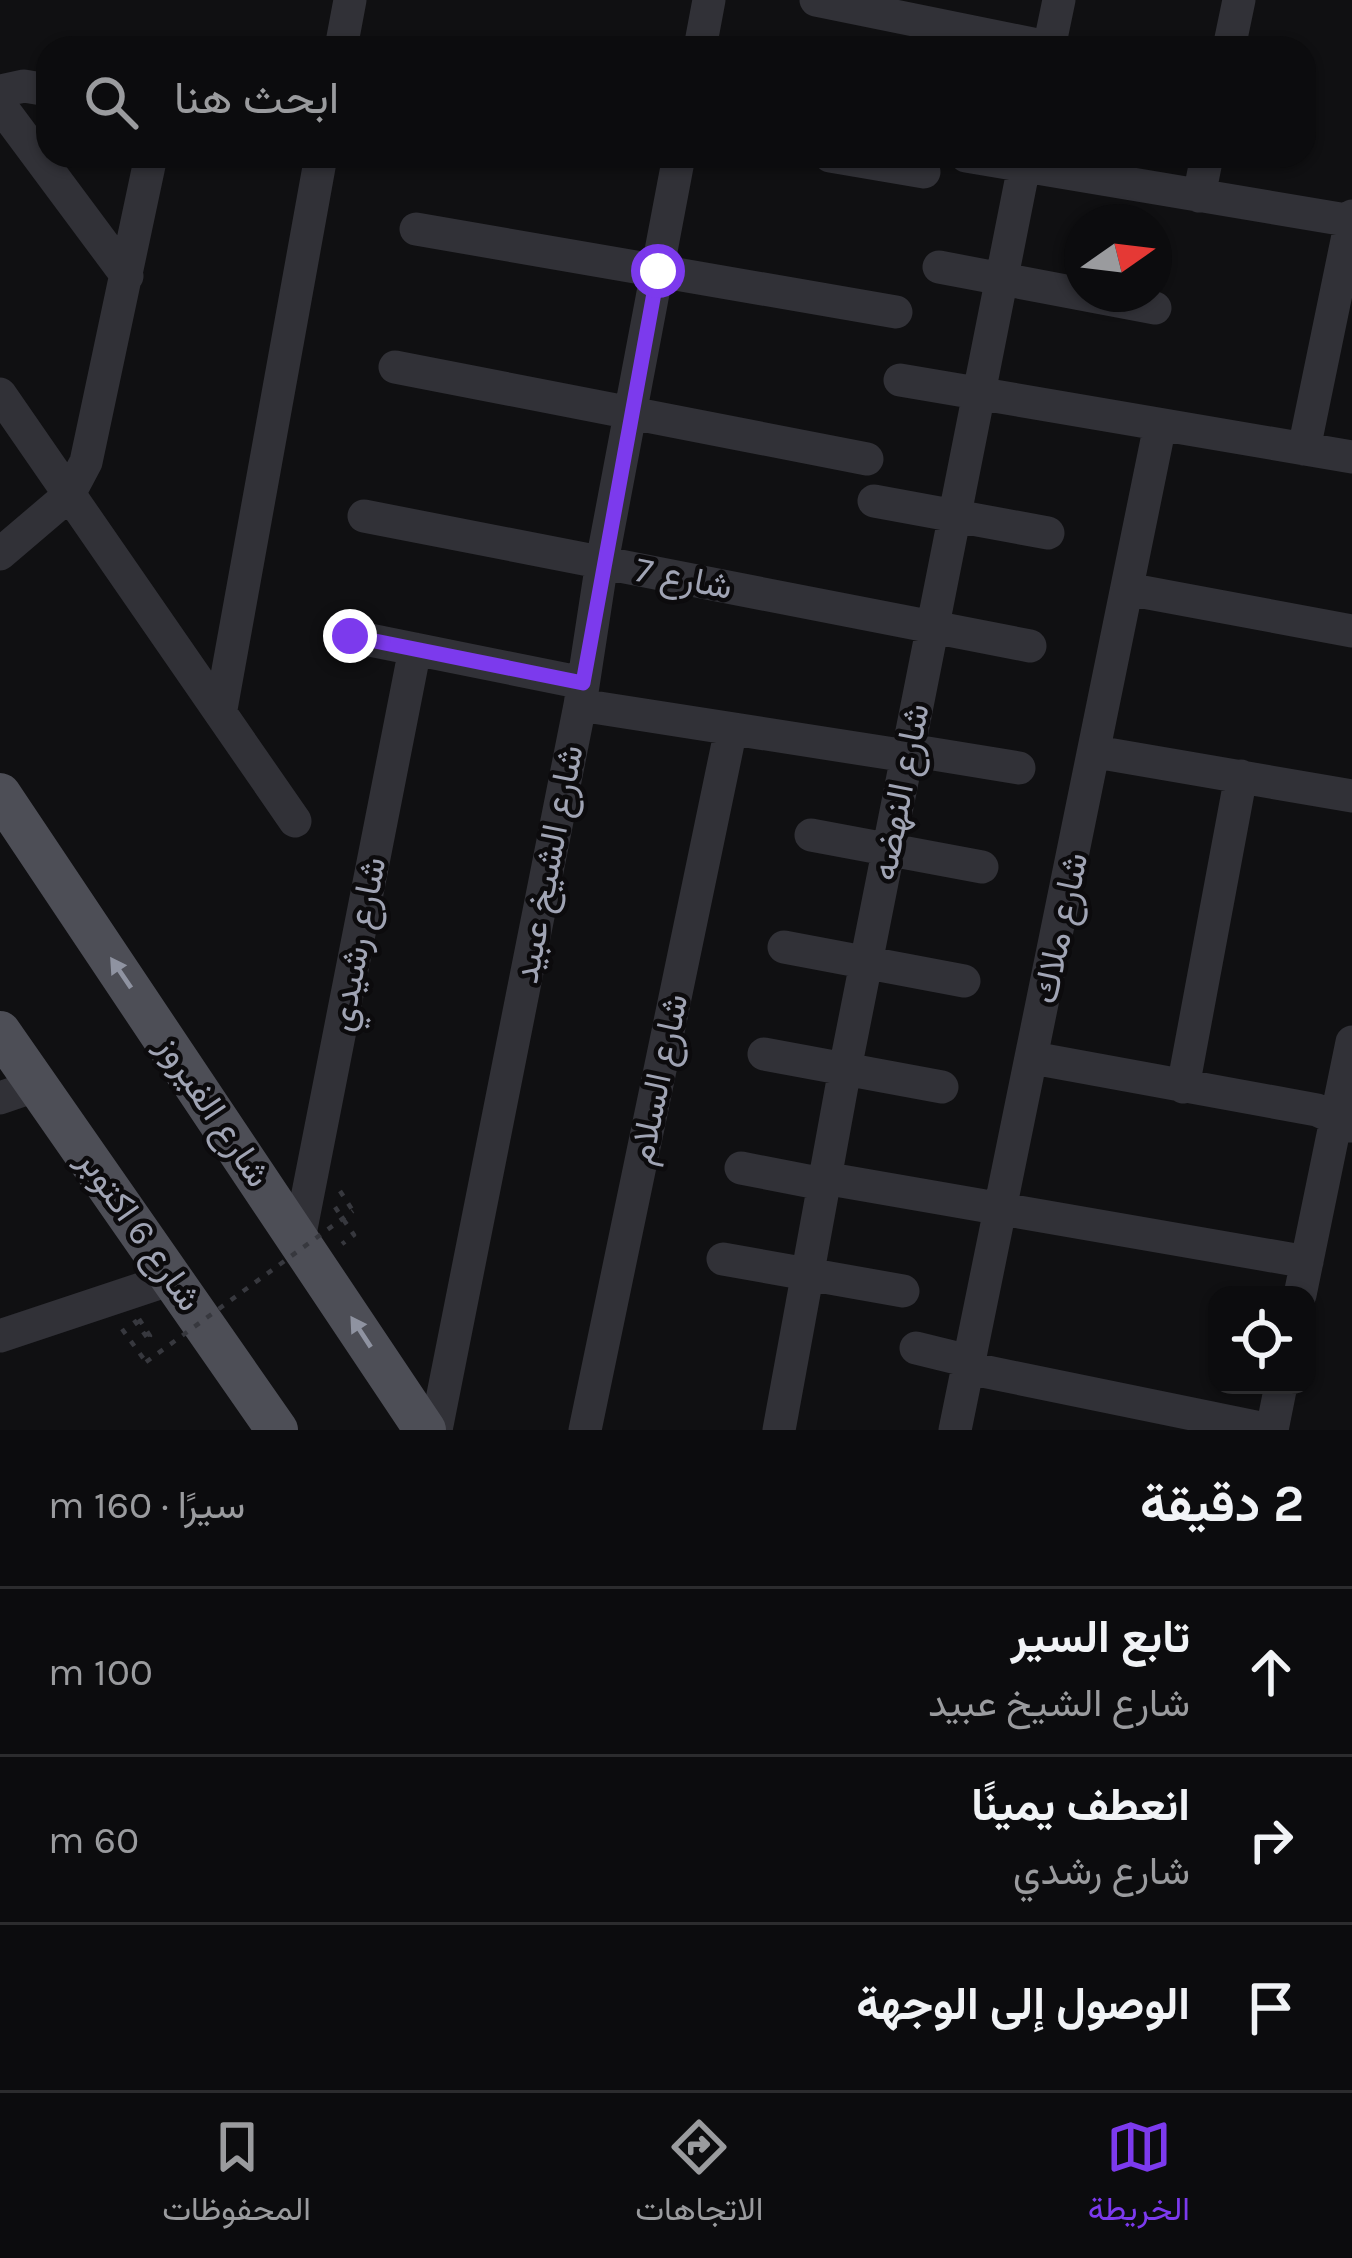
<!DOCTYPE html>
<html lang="ar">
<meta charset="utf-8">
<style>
body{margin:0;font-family:Karla,Vazirmatn,sans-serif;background:#1a1a1c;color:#f1f3f6;direction:rtl}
.controls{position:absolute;right:36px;bottom:36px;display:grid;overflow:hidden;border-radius:24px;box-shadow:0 3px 9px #0004}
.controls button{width:108px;height:108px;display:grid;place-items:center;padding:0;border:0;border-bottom:3px solid #2c2c2e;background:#0c0c0e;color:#f1f3f6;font:60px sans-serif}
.compass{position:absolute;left:1064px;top:204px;width:108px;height:108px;border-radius:50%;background:#0c0c0e;box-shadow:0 3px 9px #0004;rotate:76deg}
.stop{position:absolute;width:36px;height:36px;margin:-27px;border:9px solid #7c3aed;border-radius:50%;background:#fff}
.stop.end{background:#7c3aed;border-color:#fff;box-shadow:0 3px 12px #0008}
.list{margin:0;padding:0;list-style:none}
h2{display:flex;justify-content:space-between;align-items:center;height:156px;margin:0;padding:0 48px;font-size:51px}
h2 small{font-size:39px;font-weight:400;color:#9a9b9e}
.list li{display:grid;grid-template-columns:78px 1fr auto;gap:36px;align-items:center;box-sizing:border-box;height:168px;padding:0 48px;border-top:3px solid #2c2c2e}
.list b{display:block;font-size:45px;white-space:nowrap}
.list p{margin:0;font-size:39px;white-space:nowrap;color:#9a9b9e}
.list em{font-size:39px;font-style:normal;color:#9a9b9e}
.icon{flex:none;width:66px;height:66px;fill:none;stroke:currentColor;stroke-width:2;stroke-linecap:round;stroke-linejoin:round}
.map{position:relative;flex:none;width:1352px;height:1430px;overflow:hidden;direction:ltr}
.search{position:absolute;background:#0c0c0e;box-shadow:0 3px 9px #0004;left:36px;right:36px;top:36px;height:132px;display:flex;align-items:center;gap:30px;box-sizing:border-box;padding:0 42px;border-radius:36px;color:#9a9b9e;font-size:45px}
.sheet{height:660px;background:#0c0c0e}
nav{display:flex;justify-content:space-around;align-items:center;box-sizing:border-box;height:168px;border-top:3px solid #2c2c2e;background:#0c0c0e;font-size:33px;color:#9a9b9e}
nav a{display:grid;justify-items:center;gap:6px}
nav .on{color:#7c3aed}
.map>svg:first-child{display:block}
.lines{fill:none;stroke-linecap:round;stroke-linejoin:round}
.path{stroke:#37383e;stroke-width:4.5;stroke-dasharray:6 9;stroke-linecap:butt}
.minor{stroke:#313137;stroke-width:33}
.major{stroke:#4d4e56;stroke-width:42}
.path-bridge{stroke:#37383e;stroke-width:4.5;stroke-dasharray:6 9;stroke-linecap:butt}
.oneway{fill:#8f93a1}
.route{stroke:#7c3aed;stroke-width:15}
.labels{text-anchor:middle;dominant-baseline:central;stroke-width:9;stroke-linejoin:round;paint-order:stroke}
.street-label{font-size:36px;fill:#a0a4b4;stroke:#0c0b0d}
</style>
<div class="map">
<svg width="1352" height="1430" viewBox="0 0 1352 1430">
<rect width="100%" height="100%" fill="#101012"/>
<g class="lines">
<path class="path" d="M340 1191 353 1211
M335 1207 354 1235 342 1244
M139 1319 150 1336 149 1340
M134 1320 149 1340
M122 1329 146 1362"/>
<path class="minor" d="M816 0 1052 48
M341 48 350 0
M700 48 709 0
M1049 48 1059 0
M1229 48 1239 0
M0 91 24 86 48 90
M0 105 127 276
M830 156 924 172
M966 156 1352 221
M1199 196 1207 156
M416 229 896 312
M939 267 1155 308
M395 367 867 459
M900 380 1352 457
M0 394 295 821
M1304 449 1352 216
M874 501 1048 533
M364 516 1030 646
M0 554 68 496 86 462 151 156
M1127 589 1352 631
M350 636 583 683
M580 705 907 756
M221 709 321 156
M909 750 1019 768
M1096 752 1352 796
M811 835 982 867
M784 947 964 981
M764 1054 942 1087
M1033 1058 1317 1110 1352 1126
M1183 1087 1241 776
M0 1098 38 1085
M741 1168 823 1184
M824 1178 1307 1262
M299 1239 415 649
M723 1259 903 1291
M1300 1295 1352 1042
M0 1336 174 1278
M916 1348 969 1361
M968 1368 1270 1430
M436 1430 580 705 602 562 679 156
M585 1430 731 729
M779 1430 845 1069 1026 156
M955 1430 1160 425
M1272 1430 1281 1385"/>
<path class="major" d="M0 794 425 1430
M0 1032 277 1430"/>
<path class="path-bridge" d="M146 1362 353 1211"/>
</g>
<defs><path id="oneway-solid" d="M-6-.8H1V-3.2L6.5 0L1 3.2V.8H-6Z" transform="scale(3)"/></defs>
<g class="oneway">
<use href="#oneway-solid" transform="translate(121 973) rotate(-124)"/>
<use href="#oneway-solid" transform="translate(361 1332) rotate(-123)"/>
</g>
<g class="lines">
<path class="route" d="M350 636 583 683 658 271"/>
</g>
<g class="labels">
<g class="street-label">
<text transform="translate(684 578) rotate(11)">شارع 7</text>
<text transform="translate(900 792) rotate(-79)">شارع النهضه</text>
<text transform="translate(548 864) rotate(-79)">شارع الشيخ عبيد</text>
<text transform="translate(1060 928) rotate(-78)">شارع ملاك</text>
<text transform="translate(357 944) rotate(-79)">شارع رشيدي</text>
<text transform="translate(658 1079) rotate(-78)">شارع السلام</text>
<text transform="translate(214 1111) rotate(56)">شارع الفيروز</text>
<text transform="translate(140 1230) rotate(55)">شارع 6 اكتوبر</text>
</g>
</g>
</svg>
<div class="controls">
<button><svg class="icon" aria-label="locate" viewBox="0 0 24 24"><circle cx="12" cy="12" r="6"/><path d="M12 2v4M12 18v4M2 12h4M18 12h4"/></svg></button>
</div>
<svg class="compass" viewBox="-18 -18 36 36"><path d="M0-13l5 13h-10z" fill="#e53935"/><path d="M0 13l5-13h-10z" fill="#9a9b9e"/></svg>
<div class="stop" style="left:658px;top:271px"></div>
<div class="stop end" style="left:350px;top:636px"></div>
<div class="search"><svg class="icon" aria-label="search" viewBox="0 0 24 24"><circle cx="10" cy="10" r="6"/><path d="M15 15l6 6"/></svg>ابحث هنا</div>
</div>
<section class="sheet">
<h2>2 دقيقة<small>سيرًا · 160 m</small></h2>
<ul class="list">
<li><svg class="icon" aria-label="ahead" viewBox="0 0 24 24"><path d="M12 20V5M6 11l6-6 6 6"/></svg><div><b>تابع السير</b><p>شارع الشيخ عبيد</p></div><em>100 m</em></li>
<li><svg class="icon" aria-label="right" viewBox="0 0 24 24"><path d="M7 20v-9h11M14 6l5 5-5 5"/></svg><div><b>انعطف يمينًا</b><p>شارع رشدي</p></div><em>60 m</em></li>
<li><svg class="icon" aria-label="arrive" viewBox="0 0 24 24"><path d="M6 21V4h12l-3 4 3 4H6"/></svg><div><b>الوصول إلى الوجهة</b></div></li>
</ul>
</section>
<nav>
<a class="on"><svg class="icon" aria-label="map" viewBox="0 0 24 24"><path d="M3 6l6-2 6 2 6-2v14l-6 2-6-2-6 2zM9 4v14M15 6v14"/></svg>الخريطة</a>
<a><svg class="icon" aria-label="directions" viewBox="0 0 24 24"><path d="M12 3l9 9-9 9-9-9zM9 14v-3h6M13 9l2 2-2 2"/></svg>الاتجاهات</a>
<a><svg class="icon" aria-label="saved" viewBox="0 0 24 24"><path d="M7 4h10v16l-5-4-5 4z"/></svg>المحفوظات</a>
</nav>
